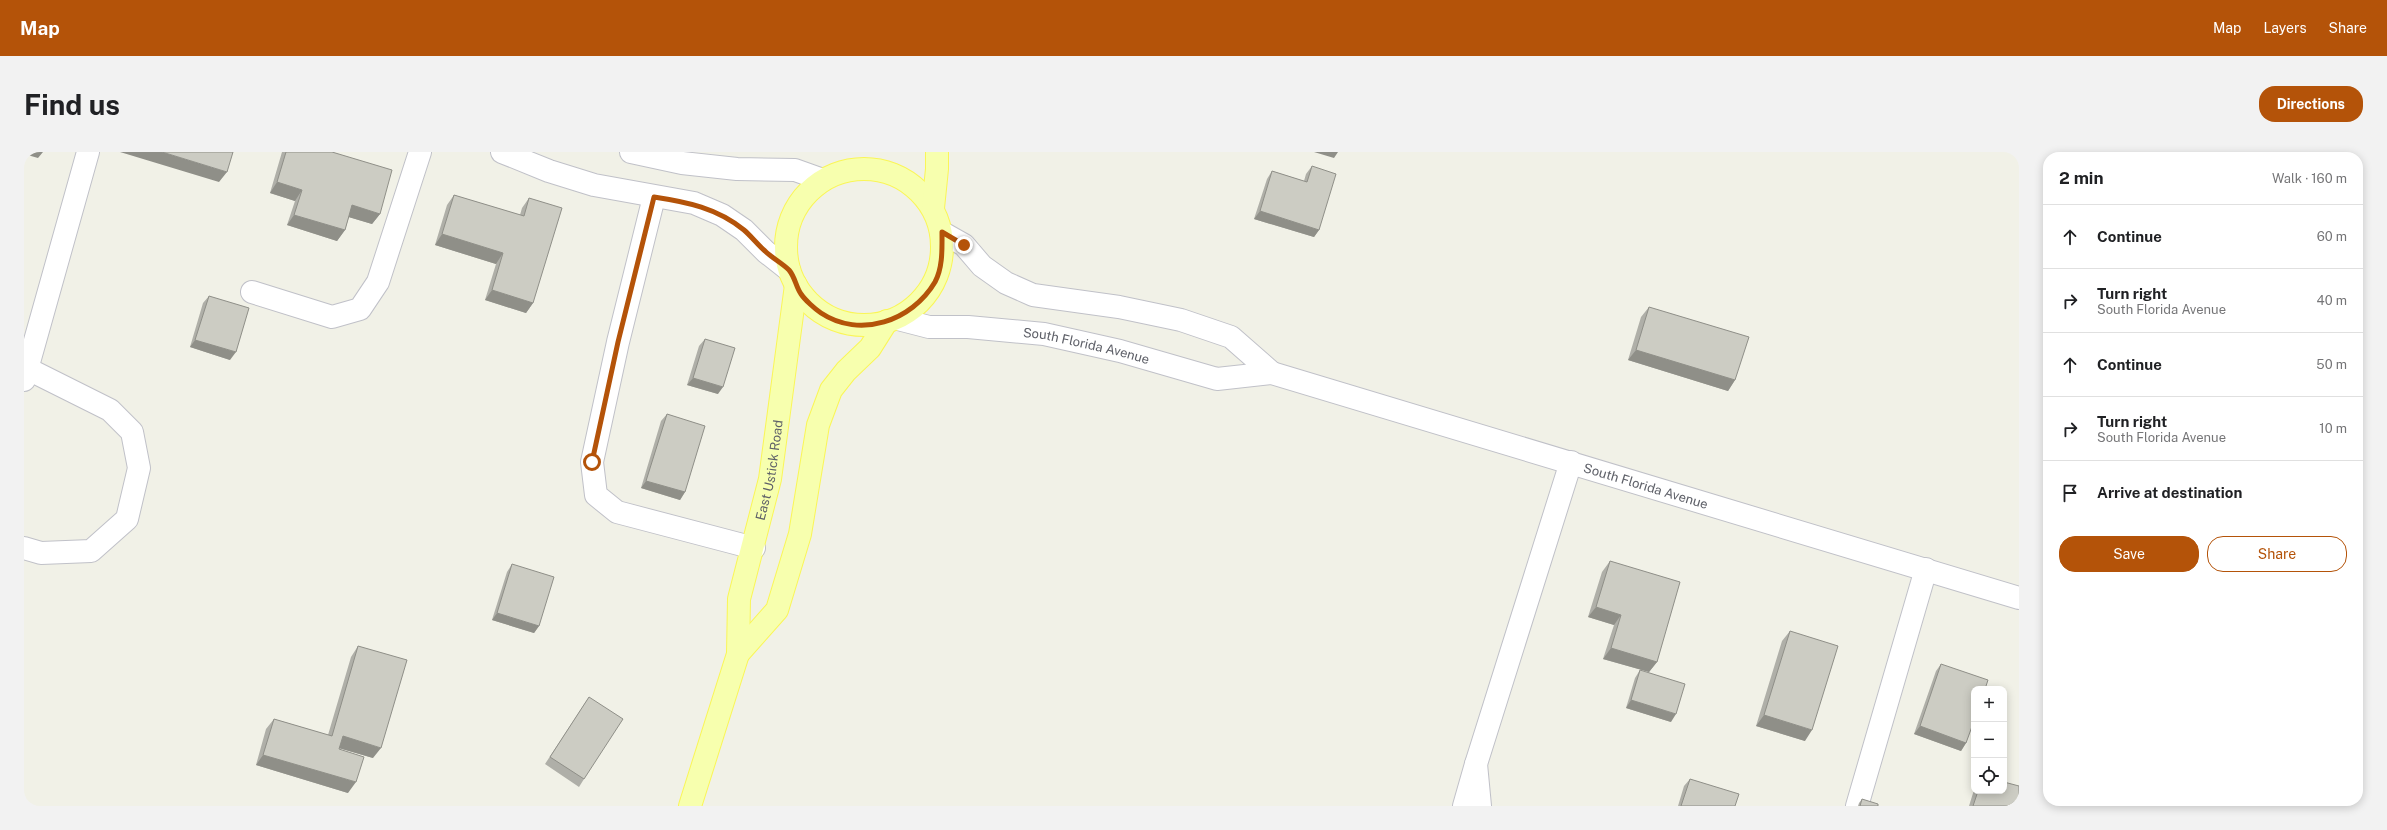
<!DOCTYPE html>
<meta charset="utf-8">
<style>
body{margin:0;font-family:"Public Sans",sans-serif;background:#f2f2f2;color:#202124}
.controls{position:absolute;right:12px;bottom:12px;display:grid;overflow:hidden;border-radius:8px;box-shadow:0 2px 10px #0003}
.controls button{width:36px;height:36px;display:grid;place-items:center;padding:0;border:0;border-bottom:1px solid #e0e0e0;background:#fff;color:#202124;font:20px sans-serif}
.stop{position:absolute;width:12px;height:12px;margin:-9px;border:3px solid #b45309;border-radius:50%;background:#fff}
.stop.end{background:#b45309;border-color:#fff;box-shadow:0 1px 4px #0008}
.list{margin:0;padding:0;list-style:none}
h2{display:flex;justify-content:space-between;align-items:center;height:52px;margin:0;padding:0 16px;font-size:17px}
h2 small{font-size:13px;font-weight:400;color:#757577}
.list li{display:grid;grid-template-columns:26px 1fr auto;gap:12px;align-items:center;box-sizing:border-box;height:64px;padding:0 16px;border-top:1px solid #e0e0e0}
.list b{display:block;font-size:15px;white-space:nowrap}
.list p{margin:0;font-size:13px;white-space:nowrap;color:#757577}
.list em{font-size:13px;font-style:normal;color:#757577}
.actions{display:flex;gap:8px;padding:12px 16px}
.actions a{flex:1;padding:9px 0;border:1px solid #b45309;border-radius:16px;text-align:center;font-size:14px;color:#b45309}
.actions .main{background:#b45309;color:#fff}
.icon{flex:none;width:22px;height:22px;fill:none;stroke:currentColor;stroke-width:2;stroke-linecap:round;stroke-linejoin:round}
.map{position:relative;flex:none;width:1995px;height:654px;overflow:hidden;border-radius:16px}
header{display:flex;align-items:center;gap:24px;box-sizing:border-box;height:56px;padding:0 20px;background:#b45309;color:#fff}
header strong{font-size:19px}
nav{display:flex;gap:22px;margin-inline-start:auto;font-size:14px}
.intro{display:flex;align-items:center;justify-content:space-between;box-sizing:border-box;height:96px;padding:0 24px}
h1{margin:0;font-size:28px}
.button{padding:10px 18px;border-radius:16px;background:#b45309;color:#fff;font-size:14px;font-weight:700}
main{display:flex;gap:24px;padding:0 24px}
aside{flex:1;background:#fff;border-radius:16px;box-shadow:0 2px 10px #0003}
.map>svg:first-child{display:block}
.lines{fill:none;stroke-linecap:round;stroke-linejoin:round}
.minor-casing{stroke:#c0c1c8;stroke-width:24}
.major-casing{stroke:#faf657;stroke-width:24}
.minor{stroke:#fff;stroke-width:22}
.major{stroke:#f7ffae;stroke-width:22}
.wall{fill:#afafa8}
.shaded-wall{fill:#8f8f88}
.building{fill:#ccccc3;stroke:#8f8f88}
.route{stroke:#b45309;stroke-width:5}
.labels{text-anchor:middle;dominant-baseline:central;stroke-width:4;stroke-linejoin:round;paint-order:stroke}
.street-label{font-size:13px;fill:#5e6068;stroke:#fff}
</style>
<header>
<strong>Map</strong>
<nav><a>Map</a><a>Layers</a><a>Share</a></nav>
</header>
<div class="intro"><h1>Find us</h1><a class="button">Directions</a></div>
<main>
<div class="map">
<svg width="1995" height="654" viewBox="0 0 1995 654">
<rect width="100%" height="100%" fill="#f1f1e7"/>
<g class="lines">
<g class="minor-casing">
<g id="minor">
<path d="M478 0 525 19 570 33 670 51 698 63 720 78 742 100 765 118"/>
<path d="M607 0 658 11 713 17 771 18 799 28"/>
<path d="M630 45 594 190 568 310 572 343 593 360 730 396"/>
<path d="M917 80 940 93 958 114 982 131 1009 143 1095 155 1157 168 1207 185 1248 221"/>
<path d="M228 140 308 165 336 157 354 130 396 0"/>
<path id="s1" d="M874 167 905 175H944L1020 182 1096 199 1193 227 1248 221 1995 446"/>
<path d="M0 228 64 0"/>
<path d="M0 396 17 401 67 399 103 367 115 316 108 280 86 258 4 217"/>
<path d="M1452 612 1547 310"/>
<path d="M1440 654 1452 612 1456 654"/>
<path d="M1833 654 1902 417"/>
</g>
</g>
<g class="major-casing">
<g id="major">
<circle cx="840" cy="95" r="78"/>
<path d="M909 56 913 17V0"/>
<path d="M714 502 753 458 776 382 794 273 807 238 822 219 846 196 863 169"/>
<path id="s2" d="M666 654 714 502 715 447 746 327 772 133"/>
</g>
</g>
<use href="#minor" class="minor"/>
<use href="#major" class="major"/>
</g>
<path class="wall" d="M258 0H308L356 62 348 72 325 65 321 78 313 89 263 73 271 49 246 41Z
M1288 14 1295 78 1290 85 1230 67 1243 27 1248 19 1280 29 1282 22Z
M430 43 496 63 498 56 505 46 509 151 502 161 461 148 472 112 411 93 423 53Z
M185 144 206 208 166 195 179 151Z
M1625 155 1711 228 1704 239 1604 208 1617 165Z
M681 187 694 242 663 233 675 194Z
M643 262 661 340 656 348 617 336 637 269Z
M1586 409 1633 510 1625 520 1579 507 1590 473 1564 465 1578 420Z
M488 412 515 474 510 481 468 468 483 420Z
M1766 479 1781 589 1732 574 1758 489Z
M334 494 349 606 315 596 324 641 232 613 242 577 250 567 304 583 327 505Z
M1917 512 1942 591 1937 599 1890 582 1912 519Z
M1616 518 1647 570 1602 556 1611 526Z
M565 545 560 627 555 635 521 612Z
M1666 627 1711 654H1654L1660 634Z
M1950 638V639H1980L1995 654H1945Z
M1838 647 1854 654H1834L1835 651Z"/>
<path class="shaded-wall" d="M0 0H19L14 6 0 2Z
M96 0H138L203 20 195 30Z
M1290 0H1314L1310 6Z
M253 30 278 38 271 49 246 41Z
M328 53 356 62 348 72 321 64Z
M1236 59 1295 78 1290 85 1230 67Z
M270 63 321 78 313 89 263 73Z
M418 82 479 101 472 112 411 93Z
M468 138 509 151 502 161 461 148Z
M171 188 212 200 206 208 166 195Z
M1612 198 1711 228 1704 239 1604 208Z
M669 226 699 235 694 242 663 233Z
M622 329 661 340 656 348 617 336Z
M1572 455 1597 463 1590 473 1564 465Z
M473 461 515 474 510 481 468 468Z
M1587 496 1633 510 1625 520 1579 507Z
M1607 548 1652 562 1647 570 1602 556Z
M1740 563 1788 578 1781 589 1732 574Z
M1896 574 1942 591 1937 599 1890 582Z
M319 584 357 596 349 606 311 595Z
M239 603 332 630 324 641 232 613Z"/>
<path class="building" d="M138 0H209L203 20Z
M262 0H308L368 18 356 62 328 53 321 78 270 63 278 38 253 30Z
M1288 14 1312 22 1295 78 1236 59 1248 19 1283 30Z
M430 43 500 64 505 46 538 56 509 151 468 138 479 101 418 82Z
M185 144 225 156 212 200 171 188Z
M1625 155 1725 185 1711 228 1612 198Z
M681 187 711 196 699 235 669 226Z
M643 262 681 274 661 340 622 329Z
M1586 409 1656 430 1633 510 1587 496 1597 463 1572 455Z
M488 412 530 425 515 474 473 461Z
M1766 479 1814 494 1788 578 1740 563Z
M334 494 383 508 357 596 319 584 315 597 340 605 332 630 239 603 250 567 308 584Z
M1917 512 1964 528 1961 537H1950V569L1942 591 1896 574Z
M1616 518 1661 532 1652 562 1607 548Z
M565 545 599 567 560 627 526 605Z
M1666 627 1715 642 1711 654H1657Z
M1980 630 1995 634V654H1949L1954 639H1980Z
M1838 647 1854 652V654H1836Z"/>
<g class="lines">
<path class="route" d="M568 310 594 190 630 45C663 50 693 56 720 78 727 84 734 93 741 99 748 106 758 111 765 118 771 125 772 135 777 142 781 148 791 157 797 161 836 187 888 169 911 130 919 115 918 96 918 80L940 93"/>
</g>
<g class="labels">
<g class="street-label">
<text stroke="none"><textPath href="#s1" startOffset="191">South Florida Avenue</textPath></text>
<text stroke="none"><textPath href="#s2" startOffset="347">East Ustick Road</textPath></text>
<text stroke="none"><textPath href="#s1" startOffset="772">South Florida Avenue</textPath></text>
</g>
</g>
</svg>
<div class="controls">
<button>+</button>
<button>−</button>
<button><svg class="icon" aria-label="locate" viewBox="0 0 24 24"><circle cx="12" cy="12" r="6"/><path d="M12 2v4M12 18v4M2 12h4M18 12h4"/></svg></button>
</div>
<div class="stop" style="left:568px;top:310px"></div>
<div class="stop end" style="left:940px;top:93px"></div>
</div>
<aside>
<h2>2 min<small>Walk · 160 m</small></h2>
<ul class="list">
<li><svg class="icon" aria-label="ahead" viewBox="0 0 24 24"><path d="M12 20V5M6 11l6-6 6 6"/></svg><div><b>Continue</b></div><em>60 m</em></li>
<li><svg class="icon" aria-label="right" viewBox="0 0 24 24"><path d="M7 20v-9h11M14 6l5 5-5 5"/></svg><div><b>Turn right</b><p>South Florida Avenue</p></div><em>40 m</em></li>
<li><svg class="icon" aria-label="ahead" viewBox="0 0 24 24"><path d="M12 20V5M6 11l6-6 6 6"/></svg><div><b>Continue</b></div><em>50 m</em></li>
<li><svg class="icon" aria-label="right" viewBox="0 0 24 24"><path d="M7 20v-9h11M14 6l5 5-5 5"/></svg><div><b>Turn right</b><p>South Florida Avenue</p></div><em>10 m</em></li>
<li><svg class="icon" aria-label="arrive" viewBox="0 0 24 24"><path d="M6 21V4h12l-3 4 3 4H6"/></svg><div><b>Arrive at destination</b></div></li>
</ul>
<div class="actions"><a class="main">Save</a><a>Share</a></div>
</aside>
</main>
